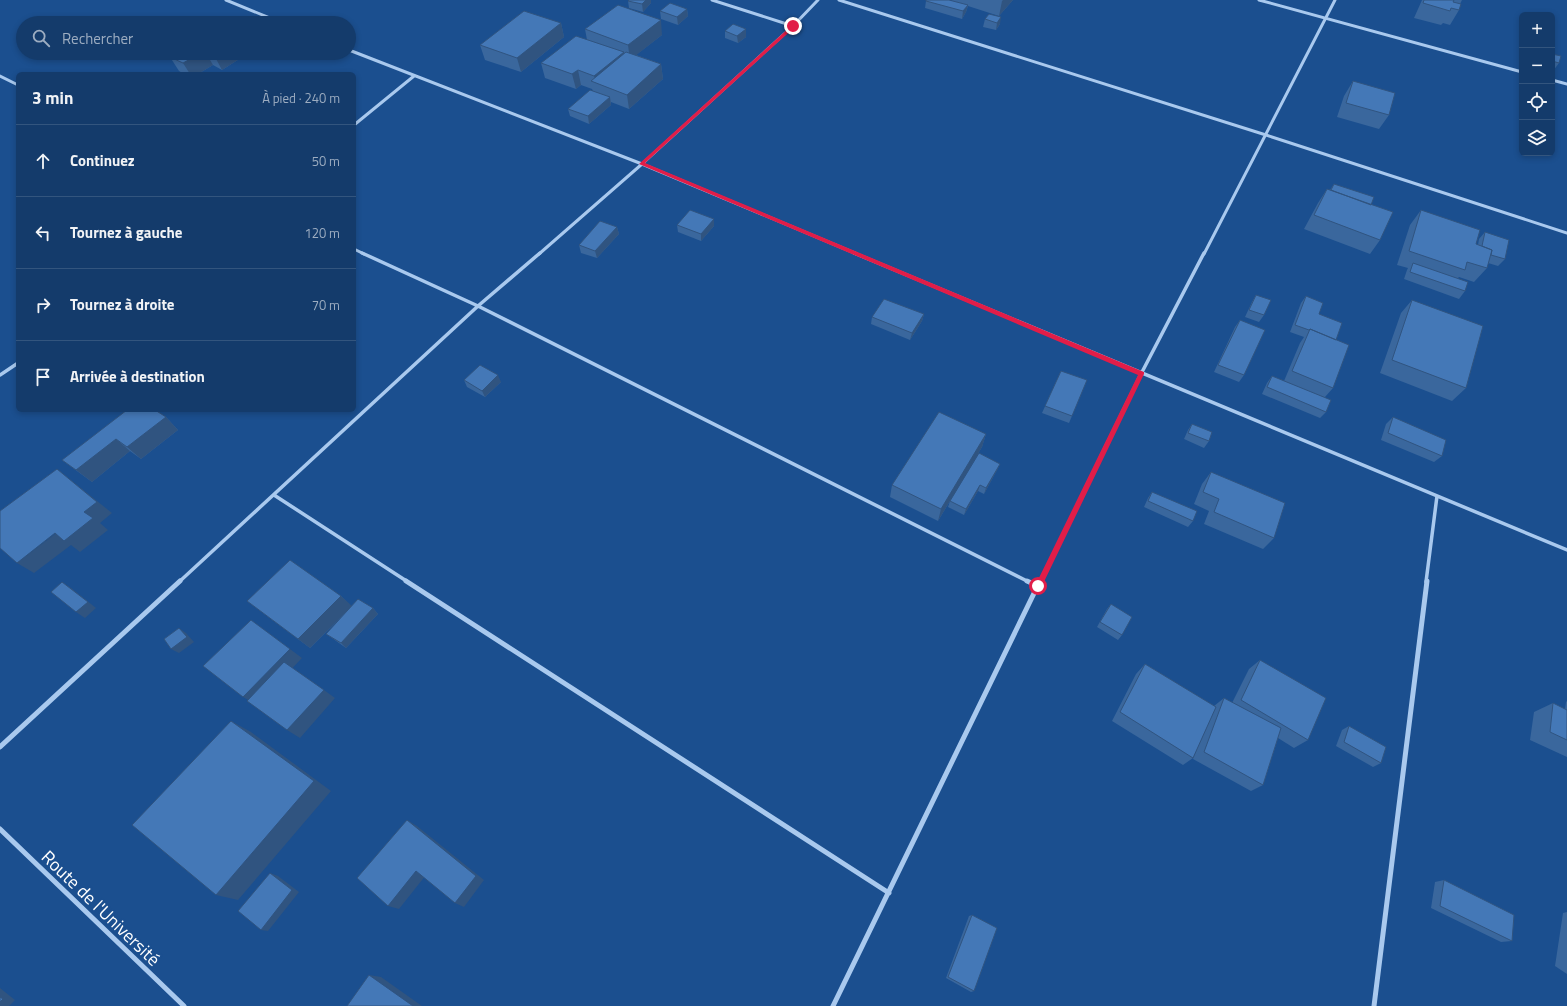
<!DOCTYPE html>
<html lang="fr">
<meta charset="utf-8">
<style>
body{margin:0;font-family:"Titillium Web",sans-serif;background:#1d4271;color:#f1f3f6}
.controls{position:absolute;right:12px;top:12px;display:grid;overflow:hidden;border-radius:6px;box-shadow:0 2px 6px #0003}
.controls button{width:36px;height:36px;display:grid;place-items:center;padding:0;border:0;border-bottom:1px solid #33557e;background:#143b6b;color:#f1f3f6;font:20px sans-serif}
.stop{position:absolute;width:12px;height:12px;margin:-9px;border:3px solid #e11d48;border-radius:50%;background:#fff}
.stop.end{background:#e11d48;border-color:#fff;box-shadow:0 1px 4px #0008}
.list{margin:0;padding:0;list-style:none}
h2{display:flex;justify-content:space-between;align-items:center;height:52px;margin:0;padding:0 16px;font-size:17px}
h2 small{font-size:13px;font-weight:400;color:#9dadc1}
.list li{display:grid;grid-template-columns:26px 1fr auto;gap:12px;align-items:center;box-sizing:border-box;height:72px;padding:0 16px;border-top:1px solid #33557e}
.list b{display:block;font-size:15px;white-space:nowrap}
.list em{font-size:13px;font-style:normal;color:#9dadc1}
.icon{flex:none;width:22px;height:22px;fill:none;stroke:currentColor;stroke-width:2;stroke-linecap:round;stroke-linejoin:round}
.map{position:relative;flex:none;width:1567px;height:1006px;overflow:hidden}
.search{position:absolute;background:#143b6b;box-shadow:0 2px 6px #0003;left:16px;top:16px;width:340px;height:44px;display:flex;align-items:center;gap:10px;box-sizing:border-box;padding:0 14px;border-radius:22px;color:#9dadc1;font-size:15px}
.panel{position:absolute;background:#143b6b;box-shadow:0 2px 6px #0003;left:16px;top:72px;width:340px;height:340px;border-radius:6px}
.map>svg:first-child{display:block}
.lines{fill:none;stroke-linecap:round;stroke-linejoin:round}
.street-far2{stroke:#a9c9ee;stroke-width:3}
.street-far1{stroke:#a9c9ee;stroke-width:3.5}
.street{stroke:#a9c9ee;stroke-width:5}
.wall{fill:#3a679d}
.shaded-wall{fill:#305480}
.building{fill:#4478b7;stroke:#305480}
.route{fill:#e11d48}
.labels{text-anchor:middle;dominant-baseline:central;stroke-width:4;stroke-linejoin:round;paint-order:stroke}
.near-street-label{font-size:18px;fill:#fff;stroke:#1b4f8f}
</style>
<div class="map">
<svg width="1567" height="1006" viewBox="0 0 1567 1006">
<rect width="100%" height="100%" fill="#1b4f8f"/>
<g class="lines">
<path class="street-far2" d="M226 0 282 23
M712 0 793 26
M839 0 1266 135 1567 233
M1259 0 1522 72
M349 50 642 164 857 254
M0 76 18 85
M1552 80 1567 84
M354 125 414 76
M354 249 364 254
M539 254 642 164 793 26 818 0
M1204 254 1335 0"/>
<path class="street-far1" d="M362 253 478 306 1029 582
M854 253 1567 550
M0 375 18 363
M274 495 408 582
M179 582 478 306 540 253
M1040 582 1141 374 1204 253
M1426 582 1437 496"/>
<path class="street" d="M406 581 889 893
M1027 581 1038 586
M0 747 180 581
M0 829 184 1006
M833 1006 1040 581
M1374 1006 1427 581"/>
</g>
<path class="wall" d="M629 0H651V3L643 12 629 8 628 1Z
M952 0H1013L999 16 968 6 966 12 962 19 925 8 926 1H952Z
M1422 0H1462L1460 4 1459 10 1450 25 1443 23 1441 25 1414 18Z
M687 9 688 16 678 25 661 19 660 11Z
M989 14 1000 24 996 30 983 27 985 19Z
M561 23 564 37 521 72 485 60 480 45Z
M585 29 662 35 636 55 661 64 663 79 629 109 611 102V105L589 124 570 116 568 109 593 91 592 89 581 85 576 89 545 78 541 63 587 40Z
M725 31 746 37 738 43 725 38Z
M176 53H243L244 56 222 70 213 65 198 74H184L179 71 170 57Z
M1552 54 1559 63 1553 71 1552 70Z
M1353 81 1389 115 1379 129 1337 117 1344 96Z
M1334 184 1371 205 1380 240 1370 254 1304 229 1318 203 1327 189 1330 190Z
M1421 210 1476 244 1478 245 1479 239 1485 232 1505 259 1498 266 1488 263 1487 268 1474 282 1459 277 1458 278 1465 291 1459 299 1404 279 1407 270 1408 268 1397 265 1410 225Z
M677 225 714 226 701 241 678 232Z
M617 227 619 234 597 258 581 253 579 245Z
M1256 295 1264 315 1259 322 1245 317 1252 302Z
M1306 296 1336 340 1333 388 1325 397 1326 412 1320 418 1262 394 1267 383 1272 376 1284 381 1300 343 1304 337 1290 332 1301 303Z
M1412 300 1466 388 1452 401 1380 373 1401 313Z
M924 314 922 321 910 340 871 324 872 317Z
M1240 320 1244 375 1239 382 1214 372 1235 327Z
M1061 371 1072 416 1069 423 1042 413Z
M464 380 501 382 485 397 467 387Z
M166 417 178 430 141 459 130 451 92 482 62 460Z
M1393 417 1442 456 1434 462 1381 440 1386 424Z
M1192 424 1209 441 1204 448 1184 439 1188 430Z
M986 434 982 447 952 497 1000 464 997 470 984 494 978 491 964 515 948 507 950 501 938 521 890 497 892 485Z
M1211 472 1274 538 1263 549 1204 524 1209 511 1194 504 1202 484Z
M1152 492 1193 521 1188 527 1144 507 1148 498Z
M341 596 351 606 373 608 378 614 346 648 332 638 326 634 344 614 310 648 247 601Z
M1111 604 1122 635 1118 640 1097 627 1107 609Z
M1260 660 1308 740 1294 748 1278 738 1263 785 1251 791 1193 759 1197 749 1193 758 1183 765 1112 721 1136 674 1145 664 1214 706 1224 698 1232 703 1249 669Z
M1567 701V757L1530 740 1534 712 1553 703 1565 709 1566 702Z
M1349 726 1381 763 1373 767 1336 746 1342 730Z
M1444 880 1512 941 1501 942 1431 908 1435 882Z
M1567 912V974L1555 966 1563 913Z
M972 915 974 991 971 992 946 978 969 916Z"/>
<path class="shaded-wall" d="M646 0H651V3L643 12 642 4Z
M1003 0H1013L999 16 1002 1Z
M968 5 966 12 962 19 963 11Z
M687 9 688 16 678 25 677 17Z
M1001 17 1000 24 996 30 997 23Z
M661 20 662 35 630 60 628 45Z
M561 23 564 37 521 72 517 58Z
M746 29V37L738 43 737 36Z
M624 52 626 66 596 83 594 76Z
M201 53H206L213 65 198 74H190L183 63Z
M218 53H243L244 56 222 70 214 55Z
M661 64 663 79 629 109 627 95Z
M578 70 581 85 576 89 572 74Z
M610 97 611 105 589 124 588 116Z
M714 219V226L701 241V234Z
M617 227 619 234 597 258 595 251Z
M924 314 922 321 910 340 912 333Z
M498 375 501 382 485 397 482 391Z
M166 417 178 430 141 459 127 447Z
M986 434 982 447 938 521 941 509Z
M116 439 130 451 92 482 76 470Z
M1000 464 997 470 984 494 986 488Z
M57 469 112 513 100 523 108 530 80 552 71 545 34 573 17 563 84 512Z
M980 485 978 491 964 515 966 509Z
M62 582 71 588 96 608 85 618 76 612Z
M341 596 352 606 310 648 298 639Z
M373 608 378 614 346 648 341 643Z
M179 628 186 633 194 642 179 653 171 649Z
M290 649 302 658 257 705 243 697Z
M324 690 335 698 300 738 287 730Z
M231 721 251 732 331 791 238 900 216 895Z
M407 820 417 826 484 880 464 907 455 903Z
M416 871 426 875 399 909 388 906Z
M270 873 278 876 299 892 268 931 261 930Z
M369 975 381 977 422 1006H413Z
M0 988 15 1000 9 1006H0Z"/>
<path class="building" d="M629 0H646L642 4 628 1Z
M926 0H949L968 5 963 11 926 1Z
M1424 0H1454L1453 2 1461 4 1459 10 1451 8 1450 11 1423 3Z
M670 3 687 9 677 17 660 11Z
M618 5 661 20 628 45 585 29Z
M524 11 561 23 517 58 480 45Z
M989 14 1001 17 997 23 985 19Z
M733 24 746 29 737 36 725 31Z
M576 36 624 52 594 76 578 70 572 74 541 63Z
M626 52 661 64 627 95 591 81Z
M176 53H201L183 63 170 57Z
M209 53H218L214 55Z
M1552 54 1561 56 1559 63 1552 61Z
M1353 81 1395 93 1389 115 1346 103Z
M590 90 610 97 588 116 568 109Z
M1334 184 1374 197 1371 205 1331 190Z
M1327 189 1393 212 1380 240 1314 215Z
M690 210 714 219 701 234 677 225Z
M1421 210 1480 230 1476 244 1492 250 1487 268 1467 262 1465 270 1409 251Z
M600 221 617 227 595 251 579 245Z
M1485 232 1509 240 1505 259 1491 255 1492 250 1482 246Z
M1413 263 1468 282 1465 291 1410 272Z
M1256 295 1271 300 1264 315 1249 310Z
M1306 296 1323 303 1319 314 1342 323 1336 340 1310 329 1309 330 1295 325Z
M884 299 924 314 912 333 872 317Z
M1412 300 1483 326 1466 388 1392 360Z
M1240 320 1265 330 1244 375 1218 365Z
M1310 329 1349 345 1333 388 1292 371Z
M480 365 498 375 482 391 464 380Z
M1061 371 1087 380 1072 416 1045 406Z
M1272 376 1331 400 1326 412 1267 387Z
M127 410H155L166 417 127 447 116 439 76 470 62 460Z
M939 412 986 434 941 509 892 485Z
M1393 417 1446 440 1442 456 1388 433Z
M1192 424 1212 432 1209 441 1188 433Z
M979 453 1000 464 986 488 980 485 966 509 950 501Z
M57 469 97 502 84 512 93 518 64 541 55 533 17 563 0 548V511Z
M1211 472 1285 503 1274 538 1214 512 1219 499 1203 492Z
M1152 492 1197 511 1193 521 1148 501Z
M290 560 341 596 298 639 247 601Z
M62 582 88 602 76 612 51 592Z
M358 599 373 608 341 643 326 634Z
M1111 604 1132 617 1122 635 1100 622Z
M251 620 290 649 243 697 203 666Z
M179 628 187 637 171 649 164 639Z
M1260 660 1326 698 1308 740 1241 700Z
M284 662 324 690 287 730 247 701Z
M1145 664 1216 707 1193 758 1120 712Z
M1224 698 1281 728 1263 785 1204 752Z
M1553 703 1567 710V740L1550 732Z
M231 721 314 781 216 895 132 825Z
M1349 726 1386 747 1381 763 1344 742Z
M407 820 476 876 455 903 416 871 388 906 357 878Z
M270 873 292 890 261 930 238 911Z
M1444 880 1514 915 1512 941 1440 906Z
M972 915 997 928 974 991 948 977Z
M369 975 413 1006H347Z
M0 997 3 999 0 1002Z"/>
<path class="route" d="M792 25 796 26 645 163 1144 372V374L1041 588 1038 589 1035 586 1138 375 639 164Z"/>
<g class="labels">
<g class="near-street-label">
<text transform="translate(101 908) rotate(44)">Route de l'Université</text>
</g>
</g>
</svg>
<div class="controls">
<button>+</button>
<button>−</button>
<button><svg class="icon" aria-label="locate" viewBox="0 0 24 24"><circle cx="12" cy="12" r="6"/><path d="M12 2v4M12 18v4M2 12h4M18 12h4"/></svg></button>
<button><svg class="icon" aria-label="layers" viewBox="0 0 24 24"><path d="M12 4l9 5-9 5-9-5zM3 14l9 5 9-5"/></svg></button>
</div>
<div class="stop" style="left:1038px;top:586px"></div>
<div class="stop end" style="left:793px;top:26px"></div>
<div class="search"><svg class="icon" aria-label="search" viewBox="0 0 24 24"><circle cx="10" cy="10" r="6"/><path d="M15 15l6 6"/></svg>Rechercher</div>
<section class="panel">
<h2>3 min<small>À pied · 240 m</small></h2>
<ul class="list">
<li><svg class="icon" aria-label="ahead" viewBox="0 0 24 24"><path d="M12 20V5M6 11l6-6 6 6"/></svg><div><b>Continuez</b></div><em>50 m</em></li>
<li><svg class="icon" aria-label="left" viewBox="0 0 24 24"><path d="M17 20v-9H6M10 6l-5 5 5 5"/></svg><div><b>Tournez à gauche</b></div><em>120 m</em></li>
<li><svg class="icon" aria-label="right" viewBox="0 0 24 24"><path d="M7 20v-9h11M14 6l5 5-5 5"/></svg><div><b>Tournez à droite</b></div><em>70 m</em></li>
<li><svg class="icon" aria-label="arrive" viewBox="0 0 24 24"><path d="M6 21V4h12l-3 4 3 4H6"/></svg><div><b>Arrivée à destination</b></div></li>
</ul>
</section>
</div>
